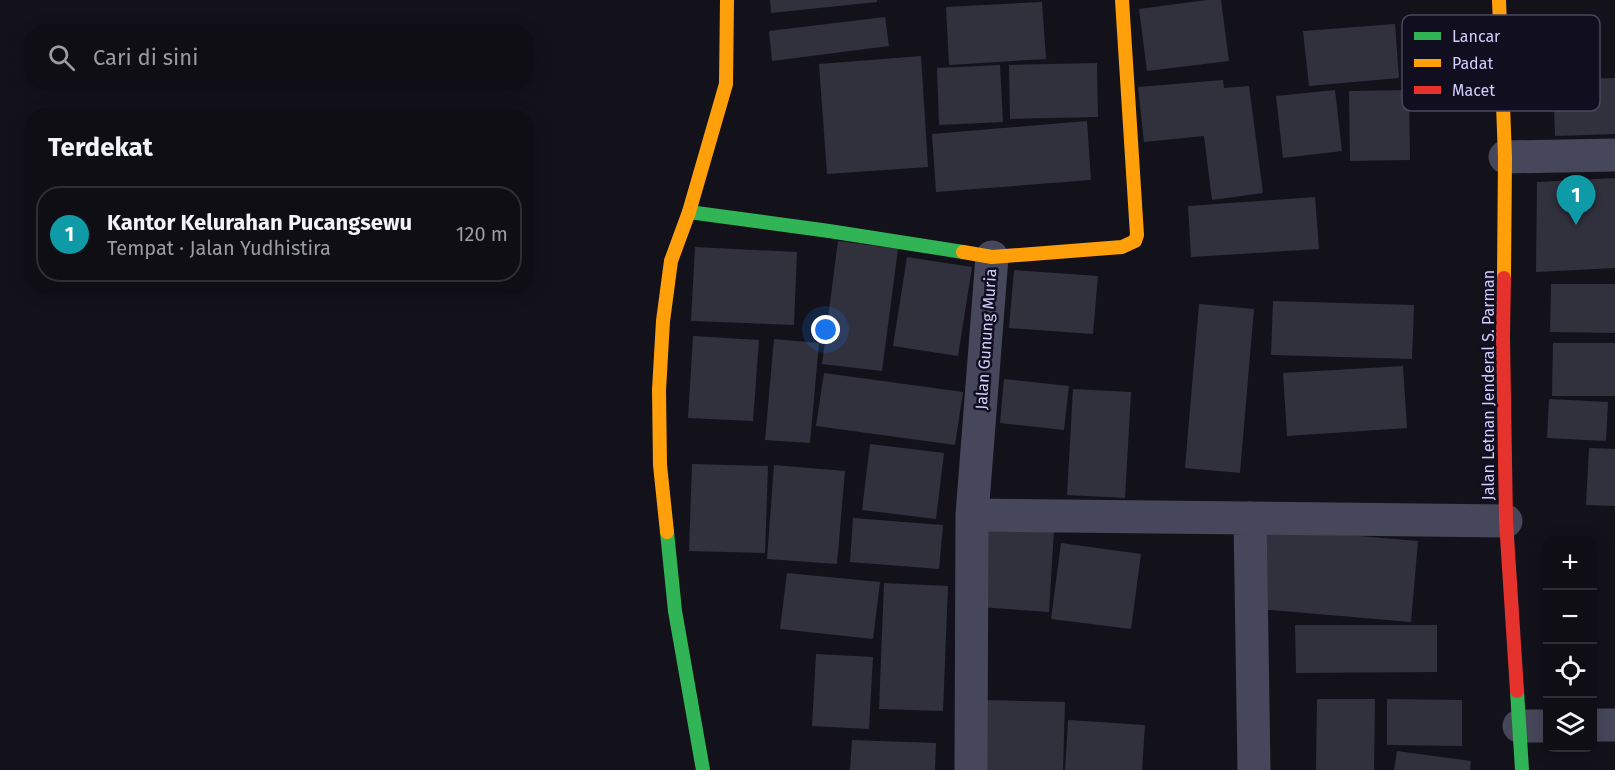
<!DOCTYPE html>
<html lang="id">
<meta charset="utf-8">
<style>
body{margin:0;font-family:"Fira Sans",sans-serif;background:#17171d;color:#f1f3f6}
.controls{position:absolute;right:18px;bottom:18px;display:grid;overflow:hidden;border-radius:12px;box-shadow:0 3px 15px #0003}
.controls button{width:54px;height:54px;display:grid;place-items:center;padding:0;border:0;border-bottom:2px solid #2e2e34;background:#0e0e14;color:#f1f3f6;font:30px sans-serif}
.you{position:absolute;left:826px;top:330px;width:21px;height:21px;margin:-15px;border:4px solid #fff;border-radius:50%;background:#1a73e8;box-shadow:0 0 0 9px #1a73e833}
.badge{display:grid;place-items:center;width:39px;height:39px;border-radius:50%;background:#8f8cad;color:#fff;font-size:20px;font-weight:700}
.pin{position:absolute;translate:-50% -50px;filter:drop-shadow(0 2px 3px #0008)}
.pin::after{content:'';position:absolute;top:32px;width:21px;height:18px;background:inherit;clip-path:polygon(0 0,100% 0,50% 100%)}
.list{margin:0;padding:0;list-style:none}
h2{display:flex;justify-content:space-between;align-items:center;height:78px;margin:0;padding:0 24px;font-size:26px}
h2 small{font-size:20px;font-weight:400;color:#9b9ca0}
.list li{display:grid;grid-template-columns:39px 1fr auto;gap:18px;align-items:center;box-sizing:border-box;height:96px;margin:0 12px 12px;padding:0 12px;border:2px solid #2e2e34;border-radius:24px}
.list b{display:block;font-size:22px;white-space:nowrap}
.list p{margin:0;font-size:20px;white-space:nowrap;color:#9b9ca0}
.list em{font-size:20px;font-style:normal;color:#9b9ca0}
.icon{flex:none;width:33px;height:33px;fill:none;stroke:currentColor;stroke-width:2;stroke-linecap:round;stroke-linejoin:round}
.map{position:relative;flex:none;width:1615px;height:770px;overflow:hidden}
.search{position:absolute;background:#0e0e14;box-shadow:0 3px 15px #0003;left:24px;top:24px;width:510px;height:66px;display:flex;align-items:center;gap:15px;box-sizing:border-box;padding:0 21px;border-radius:24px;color:#9b9ca0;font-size:22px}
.panel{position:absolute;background:#0e0e14;box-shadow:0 3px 15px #0003;left:24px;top:108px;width:510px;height:186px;border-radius:24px}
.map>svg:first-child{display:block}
.building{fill:#31303d}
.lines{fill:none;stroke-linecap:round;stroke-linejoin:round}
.street{stroke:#47475b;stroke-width:33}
.fast{stroke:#30b455;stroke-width:14}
.slow{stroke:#ff9f0a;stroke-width:14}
.jam{stroke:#e5322d;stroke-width:14}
.labels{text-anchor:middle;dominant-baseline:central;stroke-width:5;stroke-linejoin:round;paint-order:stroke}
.street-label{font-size:16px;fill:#d2cefc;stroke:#100e1f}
.key{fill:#100e1f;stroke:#4a4861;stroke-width:1.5}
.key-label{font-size:16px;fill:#d2cefc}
</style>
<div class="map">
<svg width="1615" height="770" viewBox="0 0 1615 770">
<rect width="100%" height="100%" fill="#13121b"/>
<path class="building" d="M770 0H877V2L771 13Z
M1207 0H1221L1229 61 1147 71 1139 9Z
M1042 2 1046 59 949 65 946 7Z
M885 17 889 46 772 61 769 31Z
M1395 24 1399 78 1309 86 1303 31Z
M921 56 928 167 827 174 819 64Z
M1097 63 1098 117 1010 119 1009 65Z
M1000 65 1003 122 939 125 937 68Z
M1615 78V134L1555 136 1553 80Z
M1223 80 1224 88 1249 86 1263 193 1212 200 1204 136 1144 142 1138 87Z
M1335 90 1342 151 1283 158 1276 96Z
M1409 90 1410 160 1350 161 1349 91Z
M1087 121 1091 180 936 192 932 134Z
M1615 178V268L1536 272 1537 182Z
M1315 197 1319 249 1191 257 1188 206Z
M838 241 898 249 882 371 822 364Z
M695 247 797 252 794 325 691 321Z
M907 257 972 267 958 356 893 346Z
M1014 270 1098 276 1093 334 1009 328Z
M1551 284H1615V333L1550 332Z
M1273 301 1414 305 1412 359 1271 355Z
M1199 304 1254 309 1240 473 1185 468Z
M693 336 759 340 753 421 688 418Z
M774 339 819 343 810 443 765 440Z
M1553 343H1615V396H1552Z
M1403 366 1407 428 1287 436 1283 373Z
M824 373 963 392 955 445 816 426Z
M1004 379 1069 386 1064 430 1000 423Z
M1073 389 1131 392 1125 498 1067 495Z
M1549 399 1608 402 1606 441 1547 438Z
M870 444 944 453 936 519 862 510Z
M1589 448 1615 449V506L1586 505Z
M692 464 768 466 765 553 689 551Z
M774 465 845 471 837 564 767 559Z
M853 518 943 525 939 569 850 562Z
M985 525 1054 529 1049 612 979 607Z
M1264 528 1418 541 1411 622 1257 609Z
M1061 543 1141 554 1131 629 1051 619Z
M787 573 880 582 873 639 780 629Z
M884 583 948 586 943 711 879 709Z
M1295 625H1437V672L1296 673Z
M816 654 873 657 869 729 812 726Z
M1317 699H1375L1374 770H1316Z
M1387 699 1462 700V746L1387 745Z
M982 700 1065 702 1063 770H980Z
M1068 720 1145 725 1142 770H1065Z
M852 740 936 743 935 770H850Z
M1397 751 1471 761 1470 770H1394Z"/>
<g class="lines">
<path class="street" d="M1505 157 1615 155
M972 515 1506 521
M1250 518 1254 770
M1592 725H1615
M1519 726H1548
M971 770 972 515 992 257"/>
<path class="fast" d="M689 212 829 231 963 252
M667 532 675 611 703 770
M1517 691 1522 770"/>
<path class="slow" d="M1499 0 1505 157 1504 278
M963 252 992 257 1122 247 1135 241 1137 235 1122 0
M667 532 660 465 659 390 663 321 671 261 689 212 726 84 727 0"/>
<path class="jam" d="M1504 278 1503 337 1506 521 1517 691"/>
</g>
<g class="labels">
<g class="street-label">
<text transform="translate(986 339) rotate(-86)">Jalan Gunung Muria</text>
<text transform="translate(1488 385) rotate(-90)">Jalan Letnan Jenderal S. Parman</text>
</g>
</g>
<rect x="1402" y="15" width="198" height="96" rx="9" class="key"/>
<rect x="1414" y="32" width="27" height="8" fill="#30b455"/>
<rect x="1414" y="59" width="27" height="8" fill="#ff9f0a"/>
<rect x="1414" y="86" width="27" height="8" fill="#e5322d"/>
<g class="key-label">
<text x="1452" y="42">Lancar</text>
<text x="1452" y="69">Padat</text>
<text x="1452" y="96">Macet</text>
</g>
</svg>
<div class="controls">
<button>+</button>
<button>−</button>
<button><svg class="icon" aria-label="locate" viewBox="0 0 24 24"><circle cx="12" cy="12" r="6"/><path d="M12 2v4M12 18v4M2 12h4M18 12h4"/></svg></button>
<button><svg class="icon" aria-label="layers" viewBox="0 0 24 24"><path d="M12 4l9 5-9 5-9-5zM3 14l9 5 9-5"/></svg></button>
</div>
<div class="you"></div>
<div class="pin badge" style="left:1576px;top:225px;background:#0f9aa8">1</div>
<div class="search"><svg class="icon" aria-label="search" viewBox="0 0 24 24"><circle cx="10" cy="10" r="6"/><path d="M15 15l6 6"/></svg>Cari di sini</div>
<section class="panel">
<h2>Terdekat<small></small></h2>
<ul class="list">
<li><span class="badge" style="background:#0f9aa8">1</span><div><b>Kantor Kelurahan Pucangsewu</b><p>Tempat · Jalan Yudhistira</p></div><em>120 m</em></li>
</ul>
</section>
</div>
